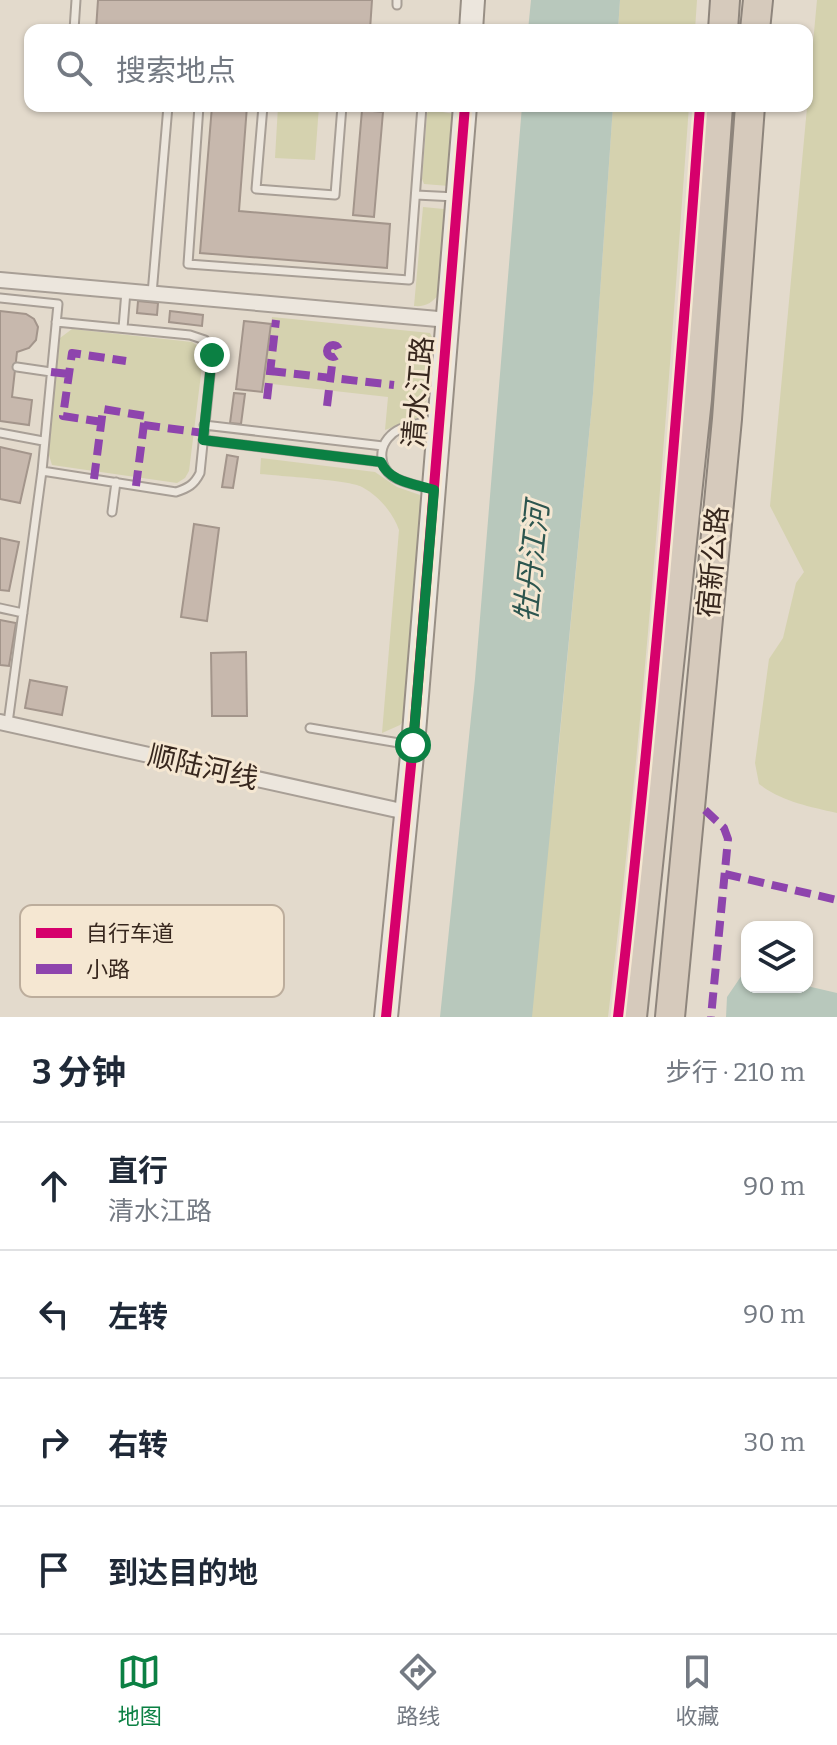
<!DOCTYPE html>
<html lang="zh">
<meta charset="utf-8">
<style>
body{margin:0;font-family:Bitter,"Noto Sans SC",serif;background:#f6f6f7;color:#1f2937}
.controls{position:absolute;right:24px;bottom:24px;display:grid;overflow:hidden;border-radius:16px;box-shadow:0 2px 6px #0004}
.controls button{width:72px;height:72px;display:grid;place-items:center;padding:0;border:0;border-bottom:2px solid #e0e1e3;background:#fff;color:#1f2937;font:40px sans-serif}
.stop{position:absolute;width:24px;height:24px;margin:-18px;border:6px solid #0b8043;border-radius:50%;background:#fff}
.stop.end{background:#0b8043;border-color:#fff;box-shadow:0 2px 8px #0008}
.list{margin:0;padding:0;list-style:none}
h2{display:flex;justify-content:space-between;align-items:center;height:104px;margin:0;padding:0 32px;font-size:34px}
h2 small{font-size:26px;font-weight:400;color:#747a83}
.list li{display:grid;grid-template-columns:52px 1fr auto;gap:24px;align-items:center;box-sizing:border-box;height:128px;padding:0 32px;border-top:2px solid #e0e1e3}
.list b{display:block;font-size:30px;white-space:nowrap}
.list p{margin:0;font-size:26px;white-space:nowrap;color:#747a83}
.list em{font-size:26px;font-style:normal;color:#747a83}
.icon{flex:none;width:44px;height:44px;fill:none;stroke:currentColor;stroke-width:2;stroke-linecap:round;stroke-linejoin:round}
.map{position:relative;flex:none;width:837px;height:1017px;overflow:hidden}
.search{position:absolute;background:#fff;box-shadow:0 2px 6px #0004;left:24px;right:24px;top:24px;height:88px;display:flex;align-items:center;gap:20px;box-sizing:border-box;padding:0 28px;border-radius:16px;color:#747a83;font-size:30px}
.sheet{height:616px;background:#fff}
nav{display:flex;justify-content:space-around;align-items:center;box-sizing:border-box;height:112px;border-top:2px solid #e0e1e3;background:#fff;font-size:22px;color:#747a83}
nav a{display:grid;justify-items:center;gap:4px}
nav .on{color:#0b8043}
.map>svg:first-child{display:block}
.green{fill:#d5d2af}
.water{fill:#b8c8bc}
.building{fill:#c7b8ad;stroke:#a3958b;stroke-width:2}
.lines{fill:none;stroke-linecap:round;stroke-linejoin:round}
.lane-casing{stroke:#a89f96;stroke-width:11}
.street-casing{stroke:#a89f96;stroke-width:18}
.secondary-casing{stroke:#988f85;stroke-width:26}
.highway-casing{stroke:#8e857c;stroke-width:32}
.lane{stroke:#ece6dd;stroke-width:7}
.street{stroke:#ece6dd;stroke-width:14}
.secondary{stroke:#ece6dd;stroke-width:22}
.highway{stroke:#d6cabc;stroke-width:28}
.quiet{stroke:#8e44ad;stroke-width:8;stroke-dasharray:16 8;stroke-linecap:butt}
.cycleway-casing{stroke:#f5e7d2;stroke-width:15}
.cycleway{stroke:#d6006c;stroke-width:10}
.route{stroke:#0b8043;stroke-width:10}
.labels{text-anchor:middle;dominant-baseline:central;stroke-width:6;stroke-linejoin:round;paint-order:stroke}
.street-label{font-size:28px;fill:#37271e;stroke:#f5e7d2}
.water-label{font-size:30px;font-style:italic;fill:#2d564f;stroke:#f5e7d2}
.key{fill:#f5e7d2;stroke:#bcad9c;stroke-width:2}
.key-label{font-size:22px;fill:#37271e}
</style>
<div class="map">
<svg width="837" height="1017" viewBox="0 0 837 1017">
<rect width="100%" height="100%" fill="#e3dacc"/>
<path class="green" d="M620 0H697L695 30H618Z
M817 0H837V813C808 806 783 802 759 784L755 763 769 659 783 638 796 583 804 572 770 506Z
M278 106H319L315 160 275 158Z
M613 106H689C667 410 645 714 608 1017H526L555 785 593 394Z
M431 110 454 114 449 186 424 184 422 179 427 113Z
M423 207 444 209 446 215 440 293C432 303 426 307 414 306Z
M272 317 430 333 433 339 425 415 385 430 388 397 263 383Z
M72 329 192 342 201 348 203 358 189 471 185 478 177 483 52 465 48 452 60 338Z
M261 458 375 472 397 487 420 495 422 507 404 720 400 725 382 733 399 530C393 513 379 496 362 487 350 480 278 476 260 474Z"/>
<path class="water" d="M531 0H620L618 30H528Z
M522 106H613L593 394 532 1017H440L475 679Z
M744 972H747V987L807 986 837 993V1017H726L727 997Z"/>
<path class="building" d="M98 0H372L370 30H96Z
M212 106H247L239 211 390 224 387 268 200 253Z
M362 110 383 112 374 217 353 215Z
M138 301 158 303 157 315 137 313Z
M0 311 26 314 34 319 38 327 36 340 29 348 17 352 12 397 32 400 29 425 0 421Z
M170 311 203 315 202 326 169 322Z
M244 321 271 324 262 392 236 389Z
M234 393 245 394 241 424 230 423Z
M0 447 31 454 20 503 0 499Z
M227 455 238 457 233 488 222 487Z
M194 524 219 528 207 621 181 617Z
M0 538 19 542 9 591 0 590Z
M0 620 16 623 9 666 0 665Z
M246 652 247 716H212L211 653Z
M30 680 67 687 62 715 25 708Z"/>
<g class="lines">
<g class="lane-casing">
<path id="lane" d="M397 5V0
M74 30 76 0
M199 106 188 264 409 280 422 106
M263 106 256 189 335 195 342 106
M416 195 456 197
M152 294 168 106
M0 298 58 304 42 471 8 723
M123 328 126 291
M17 367 51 372
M204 425 383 446
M0 433 43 441
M203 440 381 462
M42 471 176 492C188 488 194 485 200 473L212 355 205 340 190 335 56 322
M431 489C410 483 379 481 382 452 383 442 391 433 400 429 411 424 426 422 437 419
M112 512 116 482
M0 608 23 613
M310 728 411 745"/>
</g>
<g class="street-casing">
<path id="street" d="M0 280 449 320
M0 722 406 812"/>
</g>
<g class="secondary-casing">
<path id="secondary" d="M471 30 473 0
M386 1017 413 745 465 106"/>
</g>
<g class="highway-casing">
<path id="highway" d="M723 30 725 0
M755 30 758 0
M632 1017 697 399 718 106
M670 1017 727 419 750 106"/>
</g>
<use href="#lane" class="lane"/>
<use href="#street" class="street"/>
<use href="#secondary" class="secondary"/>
<use href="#highway" class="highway"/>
<path class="quiet" d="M327 351a6 6 0 1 1 12 0a6 6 0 1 1-12 0Z
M270 371 394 385
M51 372 69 374
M267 399 276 320
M327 406 333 357
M102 422 63 416 72 353 126 361
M144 425 204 433
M94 479 103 409 145 416 136 486
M705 810 724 828 728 839 711 1017
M725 874 837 900"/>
<g class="cycleway-casing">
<path id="cycleway" d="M386 1017 413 745 465 106
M618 1017C653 714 678 410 700 106"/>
</g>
<use href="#cycleway" class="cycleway"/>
</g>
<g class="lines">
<path class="route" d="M212 355 203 440 381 462C389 482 415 484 434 490L413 745"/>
</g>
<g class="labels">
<g class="street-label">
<text transform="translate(418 392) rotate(-85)">清水江路</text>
<text transform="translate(713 562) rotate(-85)">宿新公路</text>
<text transform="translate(203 767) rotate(13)">顺陆河线</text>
</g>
<g class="water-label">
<text transform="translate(532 562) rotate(-84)">牡丹江河</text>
</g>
</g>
<rect x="20" y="905" width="264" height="92" rx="12" class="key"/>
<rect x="36" y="928" width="36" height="10" fill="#d6006c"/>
<rect x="36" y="964" width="36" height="10" fill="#8e44ad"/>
<g class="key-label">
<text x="86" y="941">自行车道</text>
<text x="86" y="977">小路</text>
</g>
</svg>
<div class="controls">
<button><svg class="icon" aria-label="layers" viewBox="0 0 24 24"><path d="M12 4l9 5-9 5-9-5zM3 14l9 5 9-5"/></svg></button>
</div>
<div class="stop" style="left:413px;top:745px"></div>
<div class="stop end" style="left:212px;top:355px"></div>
<div class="search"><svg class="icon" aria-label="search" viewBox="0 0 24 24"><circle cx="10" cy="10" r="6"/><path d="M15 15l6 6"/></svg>搜索地点</div>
</div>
<section class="sheet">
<h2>3 分钟<small>步行 · 210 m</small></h2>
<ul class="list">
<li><svg class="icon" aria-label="ahead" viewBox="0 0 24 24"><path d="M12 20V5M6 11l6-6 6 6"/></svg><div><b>直行</b><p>清水江路</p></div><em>90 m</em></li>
<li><svg class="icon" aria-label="left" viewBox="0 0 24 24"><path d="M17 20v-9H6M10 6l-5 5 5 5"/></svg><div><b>左转</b></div><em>90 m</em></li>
<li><svg class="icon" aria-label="right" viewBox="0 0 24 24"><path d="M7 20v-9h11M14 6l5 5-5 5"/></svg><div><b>右转</b></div><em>30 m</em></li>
<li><svg class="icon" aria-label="arrive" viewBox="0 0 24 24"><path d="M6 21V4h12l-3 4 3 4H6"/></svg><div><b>到达目的地</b></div></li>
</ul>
</section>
<nav>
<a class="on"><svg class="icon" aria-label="map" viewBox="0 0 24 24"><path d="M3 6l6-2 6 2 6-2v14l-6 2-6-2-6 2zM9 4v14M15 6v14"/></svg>地图</a>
<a><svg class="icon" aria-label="directions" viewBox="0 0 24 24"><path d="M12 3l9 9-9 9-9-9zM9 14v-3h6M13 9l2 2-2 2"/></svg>路线</a>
<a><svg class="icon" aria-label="saved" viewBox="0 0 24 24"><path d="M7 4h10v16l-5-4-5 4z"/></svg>收藏</a>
</nav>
